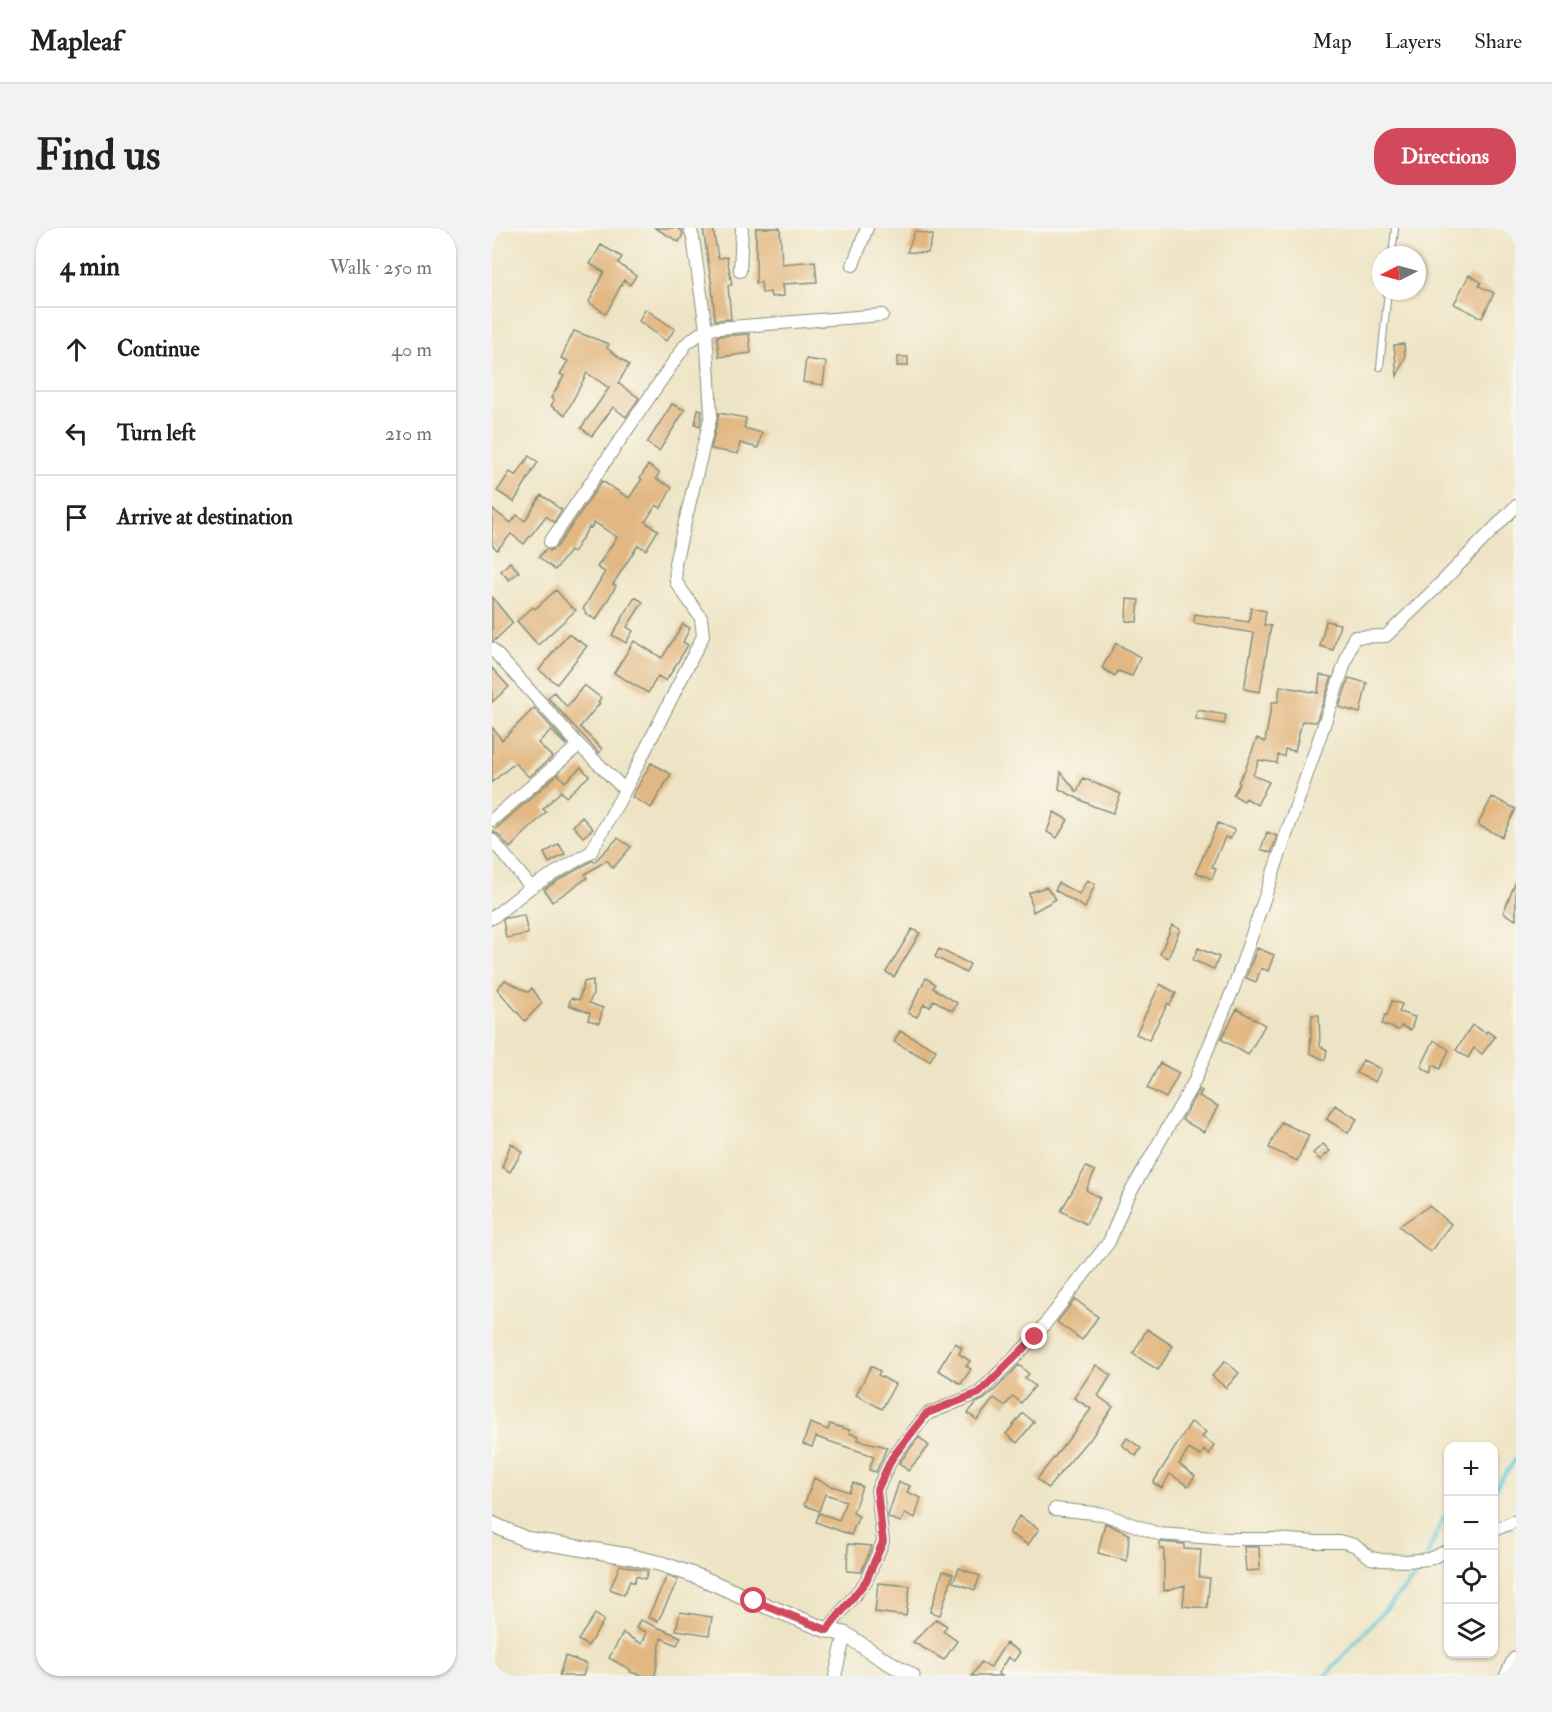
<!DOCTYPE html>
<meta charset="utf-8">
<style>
body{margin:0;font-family:"IM FELL Double Pica",serif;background:#f2f2f2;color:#222}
.controls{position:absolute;right:18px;bottom:18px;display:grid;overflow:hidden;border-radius:12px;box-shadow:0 2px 4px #0004}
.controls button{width:54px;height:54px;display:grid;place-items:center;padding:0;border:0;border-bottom:2px solid #e0e0e0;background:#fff;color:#222;font:30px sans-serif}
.compass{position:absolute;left:880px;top:18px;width:54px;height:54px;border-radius:50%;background:#fff;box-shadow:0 2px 4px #0004;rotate:264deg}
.stop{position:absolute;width:18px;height:18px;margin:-14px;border:4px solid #d1495b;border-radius:50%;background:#fff}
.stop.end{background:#d1495b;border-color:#fff;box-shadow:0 2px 6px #0008}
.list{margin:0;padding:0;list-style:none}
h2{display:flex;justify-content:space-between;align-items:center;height:78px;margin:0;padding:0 24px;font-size:26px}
h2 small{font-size:20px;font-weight:400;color:#767676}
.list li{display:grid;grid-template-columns:39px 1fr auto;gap:18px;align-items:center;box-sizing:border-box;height:84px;padding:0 24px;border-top:2px solid #e0e0e0}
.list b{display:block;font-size:22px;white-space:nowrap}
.list em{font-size:20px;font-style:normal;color:#767676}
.icon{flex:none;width:33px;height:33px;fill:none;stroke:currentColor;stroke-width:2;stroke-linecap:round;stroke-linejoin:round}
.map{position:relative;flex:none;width:1024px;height:1448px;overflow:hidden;border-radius:24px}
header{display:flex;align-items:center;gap:36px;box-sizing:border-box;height:84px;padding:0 30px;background:#fff;border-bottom:2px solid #e0e0e0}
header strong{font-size:28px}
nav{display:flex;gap:33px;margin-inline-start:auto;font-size:21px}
.intro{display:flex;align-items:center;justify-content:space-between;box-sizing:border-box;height:144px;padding:0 36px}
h1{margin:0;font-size:42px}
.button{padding:15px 27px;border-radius:24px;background:#d1495b;color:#fff;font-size:21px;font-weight:700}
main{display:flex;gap:36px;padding:0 36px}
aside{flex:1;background:#fff;border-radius:24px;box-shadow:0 2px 4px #0004}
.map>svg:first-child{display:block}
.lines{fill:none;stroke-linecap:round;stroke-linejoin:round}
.stream{stroke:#5dc7d8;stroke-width:4}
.building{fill:#e2b782}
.service-casing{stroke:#86907c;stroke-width:8}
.minor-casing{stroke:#86907c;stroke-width:14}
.tertiary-casing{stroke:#86907c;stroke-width:17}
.secondary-casing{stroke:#86907c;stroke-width:20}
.service{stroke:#fff;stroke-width:6}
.minor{stroke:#fff;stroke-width:12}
.tertiary{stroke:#fff;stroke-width:15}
.secondary{stroke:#fff;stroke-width:18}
.route{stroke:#d1495b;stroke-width:8}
</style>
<header>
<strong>Mapleaf</strong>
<nav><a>Map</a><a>Layers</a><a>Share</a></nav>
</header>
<div class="intro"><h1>Find us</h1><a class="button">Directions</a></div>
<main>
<aside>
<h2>4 min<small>Walk · 250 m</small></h2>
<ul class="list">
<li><svg class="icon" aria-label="ahead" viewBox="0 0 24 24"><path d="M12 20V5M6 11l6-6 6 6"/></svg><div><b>Continue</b></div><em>40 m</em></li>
<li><svg class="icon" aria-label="left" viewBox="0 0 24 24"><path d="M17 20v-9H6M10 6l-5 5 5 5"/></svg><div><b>Turn left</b></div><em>210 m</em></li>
<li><svg class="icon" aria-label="arrive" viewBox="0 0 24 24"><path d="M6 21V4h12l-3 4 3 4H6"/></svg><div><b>Arrive at destination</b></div></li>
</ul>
</aside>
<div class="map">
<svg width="1024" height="1448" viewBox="0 0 1024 1448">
<rect width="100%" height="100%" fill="#fbf7ec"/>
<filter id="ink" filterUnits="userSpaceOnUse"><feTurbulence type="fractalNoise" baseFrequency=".0167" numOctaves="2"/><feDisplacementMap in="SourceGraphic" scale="12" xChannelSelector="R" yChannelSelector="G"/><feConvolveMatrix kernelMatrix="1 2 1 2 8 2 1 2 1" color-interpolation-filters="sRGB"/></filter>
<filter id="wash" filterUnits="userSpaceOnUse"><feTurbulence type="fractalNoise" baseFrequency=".008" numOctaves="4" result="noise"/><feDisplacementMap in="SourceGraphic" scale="24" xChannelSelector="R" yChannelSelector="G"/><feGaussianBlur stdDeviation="1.35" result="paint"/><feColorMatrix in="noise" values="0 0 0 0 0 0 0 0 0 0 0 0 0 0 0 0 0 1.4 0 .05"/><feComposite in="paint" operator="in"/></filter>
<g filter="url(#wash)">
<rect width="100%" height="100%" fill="#eee4c5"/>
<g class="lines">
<path class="stream" d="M1002 1261 1024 1231
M935 1328 951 1290 957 1288
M833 1448 920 1352 931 1340 933 1335"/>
</g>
<g id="blocks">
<path class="building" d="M163 0H185L190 3 191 6 187 14Z
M211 0H221L226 30 235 29 240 57H236L239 91 223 92 220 59Z
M264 0H288L290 36 323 33 325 54 291 56 292 68 279 69 278 64 270 65 269 54 264 55Z
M423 3 441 7 436 25 415 24Z
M109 17 130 29 126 35 144 48 138 57 132 52 114 86 97 74 112 44 98 36Z
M977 47 989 54 987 58 1002 65 990 90 962 76Z
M153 81 183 101 174 113 147 93Z
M82 103 117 116 115 120 137 137 126 155 147 170 134 189 121 179 100 208 89 200 117 160 95 145 73 187 59 178 62 172 59 170 72 148 68 146 76 133 69 130Z
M257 106 259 125 227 129 225 108Z
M912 116 913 130 905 148 902 117Z
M406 129H416V138H405Z
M314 131 334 134 331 157 311 154Z
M180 176 193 182 167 223 155 215Z
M206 181 210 182 208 198 203 196Z
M227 185 254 190 252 200 270 205 266 220 248 215 246 226 219 221Z
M37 228 46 234 22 274 5 263 18 244 24 248Z
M156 237 167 245 164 251 180 259 169 280 164 277 153 294 166 302 154 322 146 317 121 356 124 358 104 392 93 385 94 384 91 381 113 344 105 339 125 309 102 294 99 300 97 299 81 325 78 323 63 342 47 329 54 321 57 323 65 319 110 253 137 270 150 251 148 250Z
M49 267 62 275 61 276 70 282 62 294 54 288 32 316 19 306 5 322 0 317V281L19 295 25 287 33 293Z
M18 334 27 344 17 352 9 343Z
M64 362 79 379 84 382 46 417 25 393 41 379 43 381Z
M0 369 21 395 2 413H0Z
M143 369 151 374 135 399 141 403 134 415 120 407Z
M635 371 647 372 645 394 634 393Z
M759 380 774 383 772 397 779 398 768 464 752 461 762 405 702 395 703 386 757 394Z
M834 393 848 396 841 422 828 418Z
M191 396 198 400 191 414 196 417 174 453 166 448 156 465 122 445 142 413 170 430Z
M76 406 95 418 65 456 47 442Z
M624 415 648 429 640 448 626 443 623 448 610 440Z
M0 440 17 459 0 474Z
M828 447 840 449 824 494 810 493 803 523 793 521 792 528 786 527 785 535 767 532 761 547 777 554 765 577 754 570 752 573 741 567 748 555 746 554 753 542 765 510 773 514 780 474H786L788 458 826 465Z
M857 450 875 455 868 485 847 479Z
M92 457 109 470 106 474 108 475 88 499 110 521 107 525 56 470 62 464 75 479Z
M42 480 75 516 74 517 59 502 46 515 60 529 37 549 23 535 0 554V499L10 512Z
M705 482 734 487 732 496 704 491Z
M159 535 179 546 159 580 140 569Z
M89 539 97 548 74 569 69 563 51 581 54 584 18 620 6 606 0 604 66 546 73 554Z
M569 544 585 564 591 550 629 566 621 585 601 578 567 561Z
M1000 569 1024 581 1010 609 986 597Z
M562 584 576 592 565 610 555 604Z
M90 589 101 601 91 609 81 598Z
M726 595 743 602 738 611 733 609 720 639 724 641 720 651 704 644Z
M775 604 785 608 779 625 769 621Z
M126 610 139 619 121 640 115 632 93 646 95 650 60 674 52 661 101 632 102 634Z
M67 616 73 626 57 635 52 625Z
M595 652 603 656 593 680 563 662 567 655 587 666Z
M1024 653V692L1011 685Z
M554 659 564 671 541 684 537 665Z
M32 687 36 706 14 710 11 692 13 690Z
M680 697 688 701 676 730 668 726Z
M420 701 428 705 402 749 394 744Z
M706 720 727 729 722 741 701 732Z
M765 720 782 727 776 743 769 740 764 754 754 750Z
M447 721 478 736 474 745 443 729Z
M434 750 443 756 441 760 465 775 460 783 442 772 438 779 432 776 425 789 416 785Z
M13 752 36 764 40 760 50 775 33 793 5 761Z
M101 752V766L97 775 111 780 107 795 96 792 98 785 77 777 79 770 87 772 92 754Z
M668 756 684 765 678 777 676 775 657 812 644 806Z
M900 773 910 776 907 784 923 789 919 802 909 798 907 802 890 796 893 787H895Z
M745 781 773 797 756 827 729 811Z
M820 787H827L828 818 835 822 833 832 818 825Z
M980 797 994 805 995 803 1003 809 990 826 982 820 976 830 964 822Z
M408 803 444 822 438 833 402 814Z
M942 812 957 822 948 841 941 837 939 845 929 839Z
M871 832 889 841 883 854 864 845Z
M668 835 687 845 674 870 655 860Z
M707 861 710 863 707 868 726 878 712 904 690 892Z
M843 877 865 891 856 905 834 891Z
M789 894 817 907 805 933 777 920Z
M19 915 30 924 18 944 10 939Z
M831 916 838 923 828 932 821 925Z
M594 939 603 943 594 962 608 970 594 996 569 983Z
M937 978 959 996 938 1024 907 998Z
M583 1071 606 1089 590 1112 565 1094Z
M655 1101 681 1118 666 1142 641 1126Z
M463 1115 470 1119 467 1126 478 1133 474 1138 479 1141 469 1156 446 1142Z
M733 1133 747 1145 734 1160 720 1148Z
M527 1137 537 1146 533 1150 543 1158 529 1175 521 1168 513 1178 502 1170 485 1192 476 1185 484 1175 492 1171 504 1161Z
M604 1137 619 1147 606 1168 621 1179 597 1213H595L556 1260 545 1251 576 1212 599 1181 582 1170Z
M379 1138 388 1143 386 1147 403 1156 390 1181 364 1167Z
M531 1185 542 1194 525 1215 514 1206Z
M699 1194 714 1204 710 1209 722 1217 717 1226 712 1222 708 1228 697 1221 687 1236 703 1248 696 1258 678 1246 670 1260 661 1255Z
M318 1195 336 1202 338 1196 358 1202 357 1205 367 1208 366 1212 395 1219 384 1244 377 1242 382 1228 324 1209 320 1219 311 1216Z
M427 1209 437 1218 416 1243 407 1235Z
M635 1210 649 1220 644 1228 630 1217Z
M322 1250 341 1259V1258L357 1264 361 1255 370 1258 361 1285 367 1288 359 1307 324 1294 327 1285 347 1292 354 1273 333 1266 327 1283 312 1277Z
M407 1254 418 1258 415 1264 429 1270 423 1290 413 1285 409 1294 397 1290 396 1288Z
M527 1288 547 1301 536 1317 517 1305Z
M613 1295 637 1306 635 1333 606 1325Z
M668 1314 692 1316V1321L709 1322 707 1349 718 1350 715 1380 691 1378 693 1357 672 1363V1321H668Z
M356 1316 380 1318 369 1344 355 1343Z
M752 1319H767L768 1342 754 1343Z
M128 1337 156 1343 153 1351 144 1348 142 1355 138 1353 132 1367 118 1361Z
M467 1340 488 1348 483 1362 461 1354Z
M451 1343 461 1346 448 1387 438 1384Z
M175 1348 186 1352 166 1393 156 1389Z
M386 1355 418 1358 414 1388 383 1384Z
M188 1384 220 1389 217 1407 184 1402Z
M103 1386 112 1392 96 1418 86 1412Z
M444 1391 455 1398 451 1403 465 1413 452 1432 421 1414Z
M148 1392 189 1409 185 1417 169 1410 163 1448H154L138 1444 139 1442 117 1430 131 1405 150 1416 155 1404 144 1400Z
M514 1415 528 1424 522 1433 516 1429 506 1445 510 1448H480L489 1434 498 1440Z
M73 1428 95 1436 91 1448H67Z"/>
</g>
</g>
<g filter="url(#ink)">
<use href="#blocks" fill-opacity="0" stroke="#86907c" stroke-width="1.5"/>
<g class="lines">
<g class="service-casing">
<path id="service" d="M900 27 903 0
M888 139 896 63"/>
</g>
<g class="minor-casing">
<path id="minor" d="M361 37 375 0
M248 43 250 0
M58 314 194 116 214 101 390 87
M0 421 87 517 133 562
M0 592 87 517
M0 612 39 659
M0 690 39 659 99 624 133 562 211 408 209 390 184 354 183 335 219 187 214 101 201 10 198 0
M563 1281 611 1286 667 1306 736 1311H783L824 1314H851L862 1317 879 1330 890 1332 915 1333 937 1331 957 1322
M1002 1302 1024 1293
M335 1402 374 1353 391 1314 385 1262 400 1230 435 1186 487 1165 543 1109 617 1014 634 972 702 854 742 759 862 409 894 408 944 360 1024 278
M343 1448 353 1406"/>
</g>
<g class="tertiary-casing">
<path id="tertiary" d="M0 1296 33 1311 136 1328 170 1336 210 1350 262 1373 335 1402 353 1406 386 1428 420 1448"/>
</g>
<g class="secondary-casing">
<path id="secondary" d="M1017 1448 1024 1433"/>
</g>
<use href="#service" class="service"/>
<use href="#minor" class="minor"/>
<use href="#tertiary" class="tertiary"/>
<use href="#secondary" class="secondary"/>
</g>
</g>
<g class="lines" filter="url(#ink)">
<path class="route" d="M262 1373 335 1402 374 1353 391 1314 385 1262 400 1230 435 1185 487 1165 543 1109"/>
</g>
</svg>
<div class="controls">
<button>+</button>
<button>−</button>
<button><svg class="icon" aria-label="locate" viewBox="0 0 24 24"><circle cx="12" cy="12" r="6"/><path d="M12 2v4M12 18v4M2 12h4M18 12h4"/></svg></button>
<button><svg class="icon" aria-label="layers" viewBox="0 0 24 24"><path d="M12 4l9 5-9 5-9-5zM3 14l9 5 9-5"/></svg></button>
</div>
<svg class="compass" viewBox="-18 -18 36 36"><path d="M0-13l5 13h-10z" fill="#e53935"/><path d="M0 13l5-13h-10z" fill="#767676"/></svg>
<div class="stop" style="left:262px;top:1373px"></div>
<div class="stop end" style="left:543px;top:1109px"></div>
</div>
</main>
